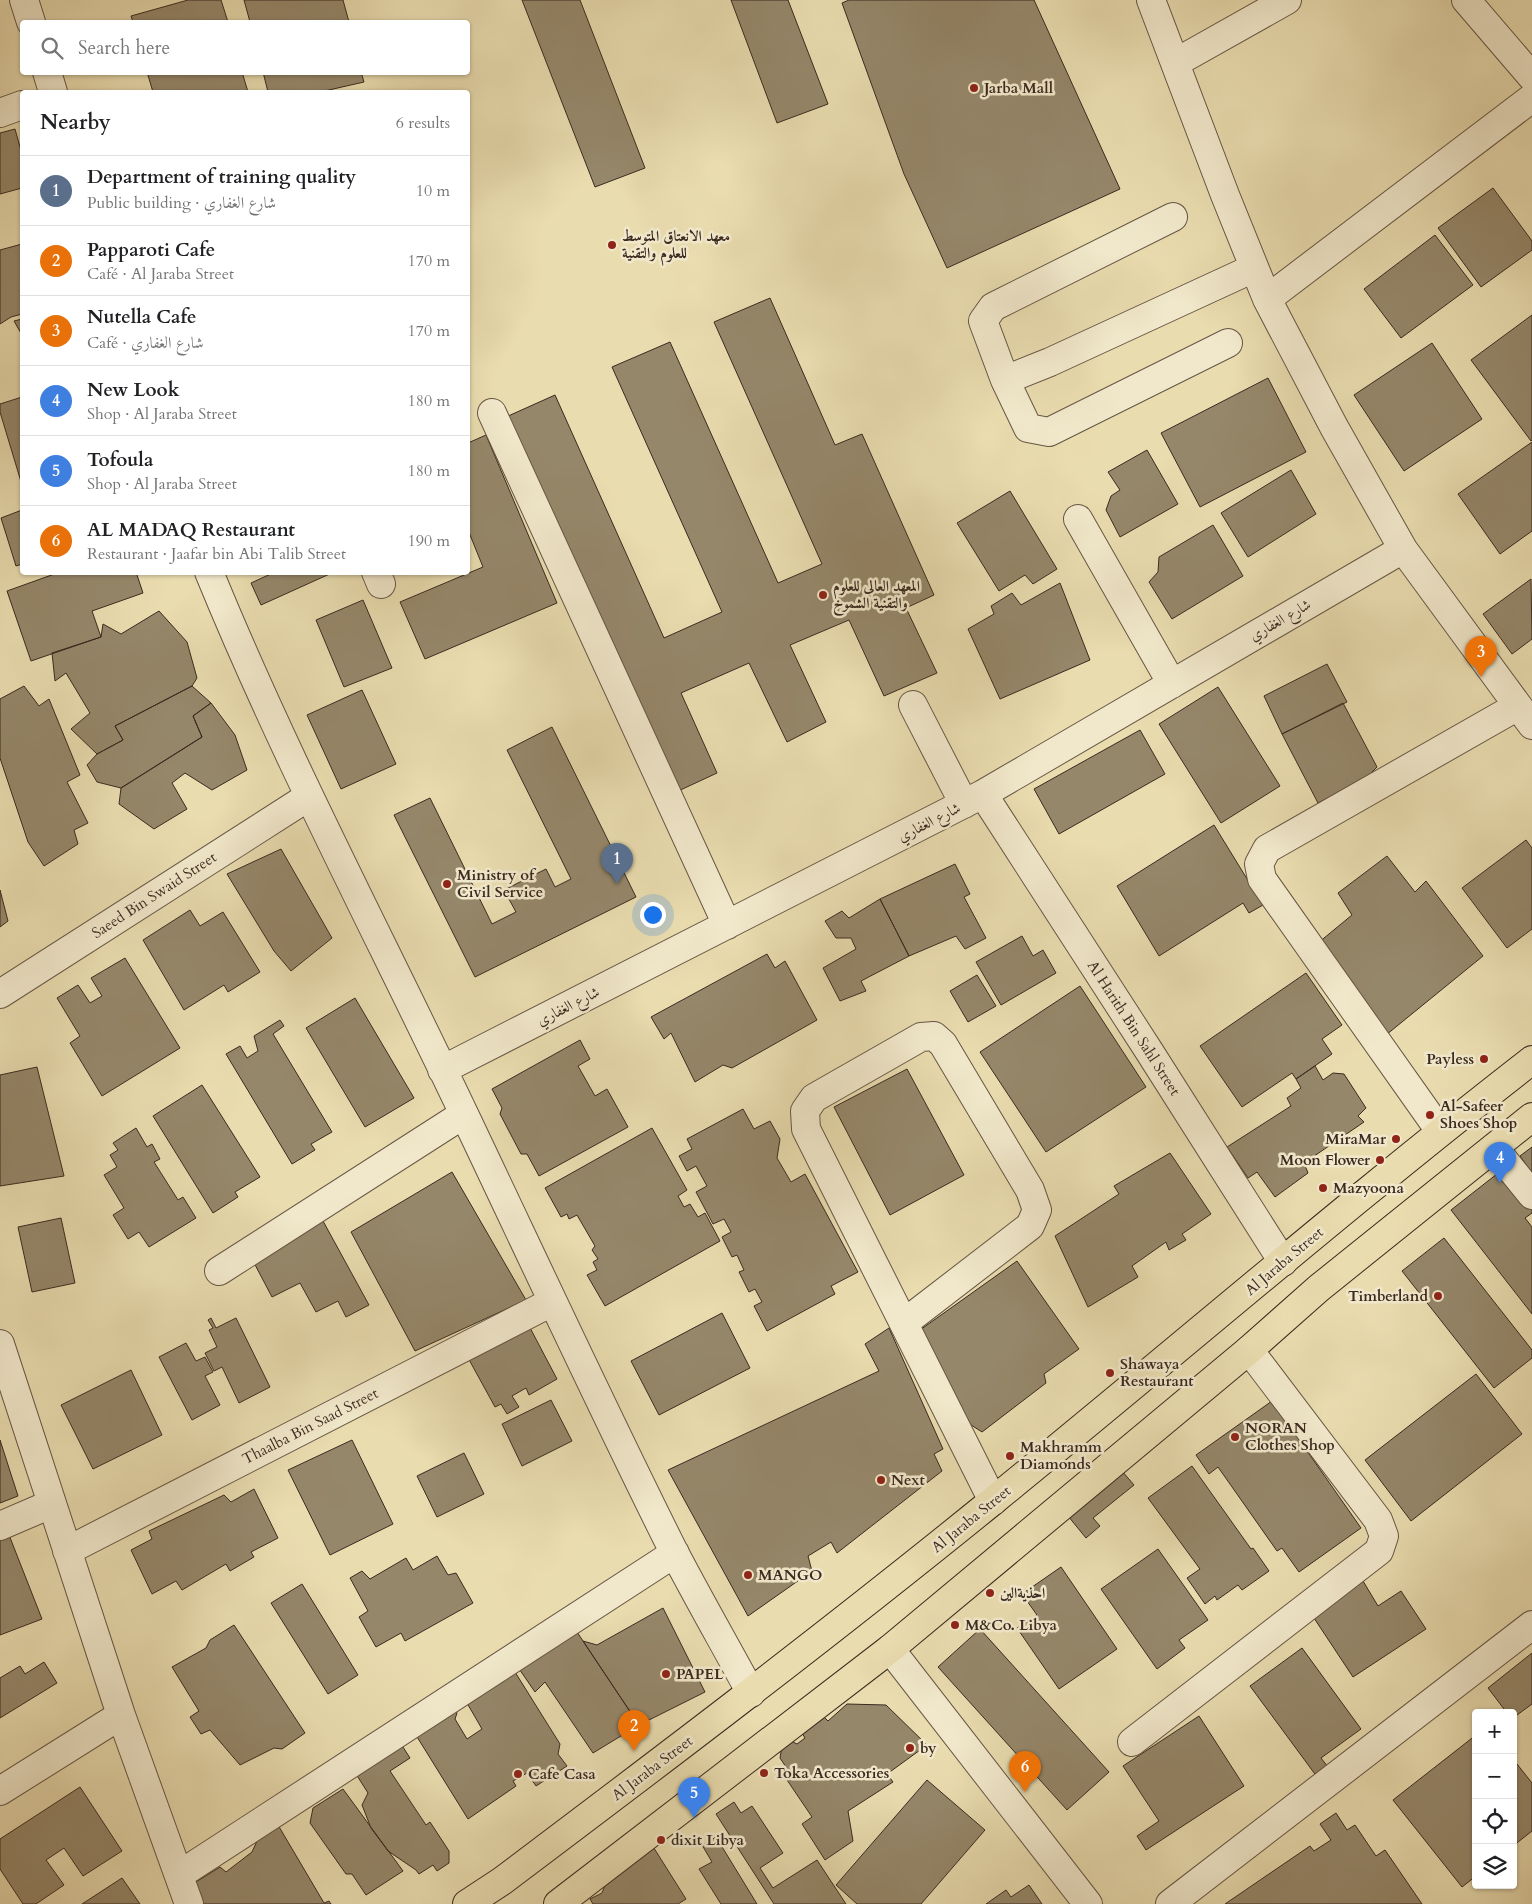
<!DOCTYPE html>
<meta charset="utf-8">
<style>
body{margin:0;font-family:Cardo,Amiri,serif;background:#f6f6f6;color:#202124}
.controls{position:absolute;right:15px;bottom:15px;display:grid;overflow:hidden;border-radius:5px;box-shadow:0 1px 4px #0004}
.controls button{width:45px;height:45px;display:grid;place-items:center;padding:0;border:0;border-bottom:1px solid #e0e0e0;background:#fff;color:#202124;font:25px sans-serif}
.you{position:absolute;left:652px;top:914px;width:18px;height:18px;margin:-12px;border:4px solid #fff;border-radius:50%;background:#1a73e8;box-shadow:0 0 0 8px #1a73e833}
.badge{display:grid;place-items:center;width:32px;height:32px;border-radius:50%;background:#8f2418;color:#fff;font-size:16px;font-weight:700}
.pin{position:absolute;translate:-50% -41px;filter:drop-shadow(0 1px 2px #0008)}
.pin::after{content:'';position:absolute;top:26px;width:18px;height:15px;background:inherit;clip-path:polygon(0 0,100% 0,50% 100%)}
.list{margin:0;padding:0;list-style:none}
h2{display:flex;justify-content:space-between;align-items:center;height:65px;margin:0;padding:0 20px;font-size:21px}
h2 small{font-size:16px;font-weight:400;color:#757577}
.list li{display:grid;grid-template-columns:32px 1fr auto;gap:15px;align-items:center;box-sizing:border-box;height:70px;padding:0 20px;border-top:1px solid #e0e0e0}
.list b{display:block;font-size:19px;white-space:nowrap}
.list p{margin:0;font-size:16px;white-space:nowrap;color:#757577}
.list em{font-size:16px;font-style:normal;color:#757577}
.icon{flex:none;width:28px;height:28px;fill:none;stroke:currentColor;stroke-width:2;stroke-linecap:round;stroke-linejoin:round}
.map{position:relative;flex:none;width:1532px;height:1904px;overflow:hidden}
.search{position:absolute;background:#fff;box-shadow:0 1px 4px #0004;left:20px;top:20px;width:450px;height:55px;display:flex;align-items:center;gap:12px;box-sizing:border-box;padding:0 18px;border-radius:5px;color:#757577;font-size:19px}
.panel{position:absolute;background:#fff;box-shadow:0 1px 4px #0004;left:20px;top:90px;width:450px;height:485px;border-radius:5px}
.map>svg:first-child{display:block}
.building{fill:#95876a;stroke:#3b2a20}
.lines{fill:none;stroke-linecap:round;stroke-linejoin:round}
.minor-casing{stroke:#665644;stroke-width:30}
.major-casing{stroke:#3b2a20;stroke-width:30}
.minor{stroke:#f1e8cb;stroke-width:28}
.major{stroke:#e9dcaf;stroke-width:28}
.poi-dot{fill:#8f2418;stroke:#f1e8cb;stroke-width:2}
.labels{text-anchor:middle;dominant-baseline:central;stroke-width:5;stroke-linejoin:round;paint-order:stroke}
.poi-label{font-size:15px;font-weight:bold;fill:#3b2a20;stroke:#f1e8cb;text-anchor:start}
.street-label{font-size:15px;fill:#3b2a20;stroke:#f1e8cb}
</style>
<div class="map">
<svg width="1532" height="1904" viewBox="0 0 1532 1904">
<rect width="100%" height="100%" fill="#e9dcaf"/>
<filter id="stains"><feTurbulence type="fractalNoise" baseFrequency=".004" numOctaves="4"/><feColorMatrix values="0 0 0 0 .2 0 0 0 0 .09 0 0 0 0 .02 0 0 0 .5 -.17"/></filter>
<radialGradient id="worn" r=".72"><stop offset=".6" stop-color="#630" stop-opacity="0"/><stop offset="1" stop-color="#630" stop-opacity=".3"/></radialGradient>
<path class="building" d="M188 0H221L228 22H133L131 16Z
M244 0H343L349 22H250Z
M522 0H580L645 168 595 187Z
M731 0H788L828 104 777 123Z
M849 0H1034L1120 189 947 268 904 174 842 3Z
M147 72H242L248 92H153Z
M263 72H361L364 82 320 92H268Z
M15 129 22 154V188L0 194V133Z
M1493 188 1532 241V250L1481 287 1438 228Z
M1435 235 1473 285 1401 338 1364 289Z
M22 244V314L11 317 0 324V250Z
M770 298 835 445 862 434 934 595 906 608 937 673 884 696 849 620 790 645 826 722 787 742 749 663 681 693 717 773 674 793 506 417 555 395 664 638 722 612 612 367 670 342 778 583 822 564 714 322Z
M1532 315V440L1531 441 1471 360Z
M22 319V335L14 321Z
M1432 343 1482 419 1404 471 1354 395Z
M1268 378 1306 452 1200 507 1161 433Z
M22 397V485L0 412V404Z
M486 435 557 603 425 659 400 602 483 567 468 530V443Z
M1532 442V531L1500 554 1458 494Z
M1147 450 1178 504 1120 537 1106 510 1111 496 1120 490 1108 472Z
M1291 470 1316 514 1248 557 1221 513Z
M1010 491 1057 569 1033 584 1025 575 999 591 957 523Z
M22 510V564L16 566 1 518Z
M1213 525 1243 576 1172 619 1149 582 1158 572 1159 557Z
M60 572H136L143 593 92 611 101 637 31 661 7 591Z
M275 572H334L261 605 251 583Z
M1531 579 1532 639 1512 654 1483 614Z
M1060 583 1090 660 1000 699 968 629 994 614 991 606 1012 593 1021 605Z
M363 600 392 668 344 687 316 620Z
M159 611 187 642 197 678 192 686 115 726 123 740 97 754 71 729 90 713 66 673 55 681 52 653 101 637 103 624 121 634Z
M1327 664 1347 702 1282 734 1264 696Z
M24 686 39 706 49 699 80 775 67 782 88 823 74 830 78 844 44 866 28 842 0 758V699Z
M192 686 211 703 193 716 202 737 121 788 97 782 87 765 97 754 123 740 115 726Z
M1218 687 1280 786 1221 823 1159 724Z
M362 690 396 764 341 789 307 715Z
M211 703 235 735 247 770 212 790 185 773 172 783 187 809 154 829 119 804 121 788 202 737 193 716Z
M1343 703 1377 767 1372 772 1377 780 1336 794 1318 803 1282 734Z
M552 727 636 897 475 977 394 815 430 798 492 924 516 912 504 890 546 869 555 887 571 879 507 750Z
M1140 730 1165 774 1059 834 1034 789Z
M1214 825 1263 905 1249 913 1243 903 1159 956 1117 886Z
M1526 840 1532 848V929L1507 948 1462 888Z
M281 849 332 938 291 971 274 951 227 874Z
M1387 856 1415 892 1426 881 1483 956 1386 1035 1318 943 1352 915 1338 893Z
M955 864 970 894 964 897 986 938 965 949 956 936 909 956 880 899Z
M0 890 8 921 0 927Z
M880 899 909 956 861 981 866 991 840 1001 823 968 856 949 851 938H836L825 921 842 911 849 918Z
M190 910 200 926 223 912 260 972 228 992 224 985 184 1010 143 940Z
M1022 936 1033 956 1043 950 1056 973 1001 1005 976 962Z
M767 954 775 968 785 961 817 1020 732 1068 723 1065 695 1082 671 1033 664 1039 651 1017Z
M125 958 180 1048 102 1096 70 1043 80 1036 57 998 78 985 90 1003 102 996 91 978Z
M1306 973 1342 1025 1322 1039 1332 1054 1296 1079 1292 1073 1242 1107 1200 1046Z
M977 975 996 1006 968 1022 950 991Z
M1080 986 1146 1087 1046 1152 980 1052Z
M355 998 414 1098 365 1127 306 1028Z
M280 1020 284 1026 273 1034 332 1132 311 1144 315 1150 292 1164 226 1054 240 1046 247 1058 258 1051 254 1036Z
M580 1040 590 1059 578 1066 595 1096 607 1089 628 1127 539 1176 527 1154H521L500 1114 502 1108 492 1089Z
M1315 1066 1323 1080 1333 1073 1344 1074 1366 1108 1358 1116 1364 1122 1304 1163 1308 1173 1275 1197 1257 1172 1248 1178 1227 1147 1291 1106 1287 1098 1301 1088 1296 1079Z
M37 1067 64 1176 0 1186V1075Z
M907 1069 964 1175 890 1215 834 1107Z
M202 1085 260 1177 235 1192 238 1197 213 1213 153 1116Z
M743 1109 754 1129 770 1121 780 1139 777 1158 791 1182 805 1174 858 1272 831 1286 835 1294 767 1331 754 1306 762 1302 755 1289 749 1292 739 1272 744 1270 737 1255 732 1257 722 1237 731 1232 724 1219 713 1224 696 1192 707 1186 696 1166 687 1171 679 1156 692 1149 687 1139Z
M136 1128 147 1147 152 1144 160 1159 154 1162 178 1200 183 1197 196 1218 149 1247 139 1232 128 1239 113 1215 124 1208 104 1175 117 1167 110 1155 118 1150 113 1143Z
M652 1128 687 1190 678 1196 684 1207 690 1204 698 1217 705 1213 720 1241 605 1306 587 1275 597 1270 593 1262 598 1259 592 1250 595 1246 577 1215 569 1219 567 1214 561 1217 545 1188Z
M1532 1147V1173L1520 1156Z
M1170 1153 1211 1214 1182 1234 1186 1240 1169 1250 1166 1242 1132 1266 1138 1277 1088 1307 1055 1236 1119 1194 1114 1186Z
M1502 1170 1532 1209V1213L1525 1218 1532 1227V1314L1451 1210Z
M452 1172 526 1300 415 1351 351 1232Z
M61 1218 75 1283 32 1292 18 1227Z
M323 1221 369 1305 346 1317 338 1301 316 1312 300 1283 272 1297 252 1259Z
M1444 1238 1532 1350V1358L1494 1388 1402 1271Z
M1017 1261 1079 1349 1044 1374 1046 1383 982 1432 968 1423 920 1330Z
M722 1313 750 1368 659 1415 631 1361Z
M211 1318 216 1328 236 1318 270 1387 239 1403 222 1367 214 1371 205 1353 217 1347 209 1330 213 1328 208 1320Z
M528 1324 557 1379 529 1395 526 1388 512 1396 519 1407 507 1414 501 1404 495 1407 467 1356Z
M889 1328 943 1449 934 1454 942 1471 837 1553 831 1542 808 1556 812 1571 748 1616 668 1470 879 1371 865 1344Z
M186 1343 196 1361 205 1357 213 1372 205 1376 220 1405 192 1420 159 1357Z
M131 1370 162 1435 93 1469 61 1405Z
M1476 1374 1522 1434 1411 1521 1365 1460Z
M551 1400 572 1441 522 1466 502 1424Z
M1272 1401 1361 1528 1299 1572 1282 1548 1277 1551 1218 1467 1209 1474 1196 1455Z
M0 1440 18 1496 0 1503Z
M352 1440 393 1524 330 1555 288 1470Z
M464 1453 484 1494 437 1517 417 1476Z
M1192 1466 1251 1549 1253 1548 1269 1571 1242 1590 1238 1585 1217 1600 1215 1596 1205 1604 1187 1578 1200 1569 1148 1498Z
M1122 1471 1134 1485 1093 1518 1100 1526 1086 1538 1068 1516Z
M254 1489 278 1538 251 1552 254 1557 230 1571 226 1564 182 1590 176 1581 152 1594 131 1550 152 1539 149 1531 224 1495 231 1502Z
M9 1535 42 1619 0 1635V1538Z
M1158 1549 1208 1620 1179 1640 1185 1648 1157 1669 1101 1589Z
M437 1556 448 1575 456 1573 473 1603 405 1641 401 1633 376 1647 359 1617 368 1611 350 1578 362 1571 370 1579 406 1558 413 1570Z
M1061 1567 1117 1649 1059 1689 1017 1628 1037 1615 1022 1594Z
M1363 1581 1378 1606 1401 1591 1426 1629 1353 1677 1312 1615Z
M302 1584 358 1675 328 1694 271 1603Z
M663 1608 705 1692 639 1725 583 1641 597 1645Z
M234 1625 305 1733 282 1749 274 1748 240 1765 210 1730 201 1734 190 1717 199 1711 172 1667 206 1648 210 1640Z
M573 1626 639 1725 593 1753 545 1682 535 1692 513 1660Z
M980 1629 1109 1772 1067 1810 938 1667Z
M1302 1648 1361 1729 1321 1758 1335 1776 1323 1785 1250 1686Z
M1532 1653V1704L1513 1718V1713H1507L1488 1688Z
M44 1662 57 1683 0 1718V1678L20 1666 25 1674Z
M515 1672 560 1744 558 1754 567 1766 536 1786 527 1773 513 1781 516 1786 468 1819 414 1732 453 1705 457 1713 455 1719 467 1739 482 1729 467 1703Z
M847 1704 886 1705 927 1745 887 1774 893 1782 848 1811 853 1841 825 1860 802 1824 812 1817 785 1777 790 1773 780 1758 782 1746 791 1741 797 1744 805 1738 800 1730 822 1715 828 1721Z
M1199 1716 1244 1786 1146 1850 1137 1836 1159 1821 1123 1766Z
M1476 1735V1876L1462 1887 1393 1800Z
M401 1744 410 1758 390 1771 426 1825 430 1822 449 1851V1863L437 1871 433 1865 419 1874 416 1870 388 1851 371 1828 362 1805 368 1793 356 1774Z
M1513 1759 1532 1783V1831L1513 1846Z
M927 1780 985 1830 921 1904H857L836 1885Z
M80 1787 122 1851 83 1876 64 1848 46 1860 64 1885 36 1904H23L0 1869V1839Z
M343 1789 403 1871 366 1895 352 1874H346L310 1823 313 1808Z
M734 1802 741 1813 752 1806 783 1853 760 1868 773 1888 817 1860 846 1904H774L716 1814Z
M1336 1813 1347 1830 1355 1825 1376 1856 1385 1850 1422 1904H1225L1310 1846 1314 1851 1331 1840 1320 1824Z
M278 1825 324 1903 329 1901 331 1904H202L191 1885 220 1867 226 1872 252 1852 258 1839Z
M716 1837 757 1904H721L699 1869 712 1862 702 1845Z
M652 1845 686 1899 678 1904H593L590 1899 602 1893 611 1870Z
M122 1878 140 1904H82Z
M1029 1885 1042 1904H986L1006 1890 1011 1897Z"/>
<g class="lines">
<g class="minor-casing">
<path id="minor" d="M24 0 31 22
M1151 0 1225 195 1267 299 1334 427 1403 549 1532 725
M1466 0 1532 77
M1175 63 1287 0
M47 72 53 92
M0 113 22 105
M1173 217 993 307 983 321 1005 380 1050 362 1254 268
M1267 299 1532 98
M1005 380 1028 428 1049 432 1228 343
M492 413 727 925
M1078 519 1172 684
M209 572C285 758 379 935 465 1116 534 1261 601 1406 673 1550 698 1598 725 1645 751 1693
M376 572 381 584
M913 705 964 804
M983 794 1149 1051 1283 1262
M0 994 308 797
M442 1070 983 794 1403 549
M1440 1131 1262 879 1259 864 1267 849 1518 706
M1494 1148 1532 1195
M219 1271 464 1114
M904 1323 1030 1226 1037 1210 1030 1190 943 1044 934 1036 921 1037 814 1098 805 1111 806 1129 993 1501
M0 1344 121 1715 189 1904
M0 1526 51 1504
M67 1551 552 1302
M890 1649 1088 1904
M1132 1742 1379 1551 1384 1536 1378 1520 1249 1350
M0 1791 121 1715
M179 1875 675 1553
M1170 1904 1532 1625"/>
</g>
<g class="major-casing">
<path id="major" d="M467 1904 502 1881C668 1756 833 1631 994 1500 1174 1354 1349 1202 1532 1060
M558 1904 890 1649 1249 1350 1319 1288 1532 1117"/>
</g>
<use href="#minor" class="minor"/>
<use href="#major" class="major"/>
</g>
<g class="poi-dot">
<circle cx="974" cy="88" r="5"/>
<circle cx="612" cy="245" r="5"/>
<circle cx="823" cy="595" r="5"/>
<circle cx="447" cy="884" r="5"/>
<circle cx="1484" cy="1059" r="5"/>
<circle cx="1430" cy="1115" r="5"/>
<circle cx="1396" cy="1139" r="5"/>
<circle cx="1380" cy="1160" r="5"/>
<circle cx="1323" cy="1188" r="5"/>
<circle cx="1438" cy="1296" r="5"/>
<circle cx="1110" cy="1373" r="5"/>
<circle cx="1235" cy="1437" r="5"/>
<circle cx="1010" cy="1456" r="5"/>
<circle cx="881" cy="1480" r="5"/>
<circle cx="748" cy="1575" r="5"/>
<circle cx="990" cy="1593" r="5"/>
<circle cx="955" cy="1625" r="5"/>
<circle cx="666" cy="1674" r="5"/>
<circle cx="910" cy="1748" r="5"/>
<circle cx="764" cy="1773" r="5"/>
<circle cx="518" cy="1774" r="5"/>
<circle cx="661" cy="1840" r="5"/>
</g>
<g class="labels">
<g class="poi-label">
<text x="984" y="88">Jarba Mall</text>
<text x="622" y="236">معهد الانعتاق المتوسط<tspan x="622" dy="17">للعلوم والتقنية</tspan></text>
<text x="833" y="586">المعهد العالي للعلوم<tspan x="833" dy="17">والتقنية الشموخ</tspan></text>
<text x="457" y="875">Ministry of<tspan x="457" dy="17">Civil Service</tspan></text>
<text x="1474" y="1059" text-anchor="end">Payless</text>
<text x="1440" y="1106">Al-Safeer<tspan x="1440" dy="17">Shoes Shop</tspan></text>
<text x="1386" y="1139" text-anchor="end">MiraMar</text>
<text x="1370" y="1160" text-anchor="end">Moon Flower</text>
<text x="1333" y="1188">Mazyoona</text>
<text x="1428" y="1296" text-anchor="end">Timberland</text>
<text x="1120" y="1364">Shawaya<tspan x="1120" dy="17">Restaurant</tspan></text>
<text x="1245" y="1428">NORAN<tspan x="1245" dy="17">Clothes Shop</tspan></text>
<text x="1020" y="1447">Makhramm<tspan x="1020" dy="17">Diamonds</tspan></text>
<text x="891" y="1480">Next</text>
<text x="758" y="1575">MANGO</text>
<text x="1000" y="1593">احذيةالين</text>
<text x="965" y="1625">M&amp;Co. Libya</text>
<text x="676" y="1674">PAPEL</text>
<text x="920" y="1748">by</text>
<text x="774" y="1773">Toka Accessories</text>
<text x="528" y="1774">Cafe Casa</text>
<text x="671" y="1840">dixit Libya</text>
</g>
<g class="street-label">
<text transform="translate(1280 620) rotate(-30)">شارع الغفاري</text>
<text transform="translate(929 822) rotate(-27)">شارع الغفاري</text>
<text transform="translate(154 895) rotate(-33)">Saeed Bin Swaid Street</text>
<text transform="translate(568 1006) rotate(-27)">شارع الغفاري</text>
<text transform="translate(1134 1028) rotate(57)">Al Harith Bin Sahl Street</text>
<text transform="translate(1284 1261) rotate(-40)">Al Jaraba Street</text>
<text transform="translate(310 1426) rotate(-27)">Thaalba Bin Saad Street</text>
<text transform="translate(971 1519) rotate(-39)">Al Jaraba Street</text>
<text transform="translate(652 1768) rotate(-37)">Al Jaraba Street</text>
</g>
</g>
<rect width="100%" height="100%" filter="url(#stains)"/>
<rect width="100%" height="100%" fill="url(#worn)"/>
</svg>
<div class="controls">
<button>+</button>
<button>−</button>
<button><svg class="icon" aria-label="locate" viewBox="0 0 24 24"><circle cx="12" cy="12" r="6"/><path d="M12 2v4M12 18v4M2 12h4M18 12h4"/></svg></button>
<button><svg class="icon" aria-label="layers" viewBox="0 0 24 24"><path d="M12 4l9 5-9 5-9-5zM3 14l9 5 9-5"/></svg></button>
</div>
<div class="you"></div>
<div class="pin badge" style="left:617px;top:884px;background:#5c6f8a">1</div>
<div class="pin badge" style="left:634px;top:1751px;background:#e8710a">2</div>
<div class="pin badge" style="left:1481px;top:677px;background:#e8710a">3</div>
<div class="pin badge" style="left:1500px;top:1183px;background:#3f7fe0">4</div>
<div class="pin badge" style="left:694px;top:1818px;background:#3f7fe0">5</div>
<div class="pin badge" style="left:1025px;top:1792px;background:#e8710a">6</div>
<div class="search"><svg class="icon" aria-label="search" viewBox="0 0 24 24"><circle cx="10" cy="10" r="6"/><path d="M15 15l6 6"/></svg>Search here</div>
<section class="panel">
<h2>Nearby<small>6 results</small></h2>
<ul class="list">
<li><span class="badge" style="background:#5c6f8a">1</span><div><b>Department of training quality</b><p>Public building · شارع الغفاري</p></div><em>10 m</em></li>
<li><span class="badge" style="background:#e8710a">2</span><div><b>Papparoti Cafe</b><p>Café · Al Jaraba Street</p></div><em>170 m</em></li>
<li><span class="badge" style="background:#e8710a">3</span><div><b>Nutella Cafe</b><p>Café · شارع الغفاري</p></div><em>170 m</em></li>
<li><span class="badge" style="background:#3f7fe0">4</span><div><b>New Look</b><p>Shop · Al Jaraba Street</p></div><em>180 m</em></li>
<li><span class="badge" style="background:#3f7fe0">5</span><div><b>Tofoula</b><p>Shop · Al Jaraba Street</p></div><em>180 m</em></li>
<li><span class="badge" style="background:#e8710a">6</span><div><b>AL MADAQ Restaurant</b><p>Restaurant · Jaafar bin Abi Talib Street</p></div><em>190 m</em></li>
</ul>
</section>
</div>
